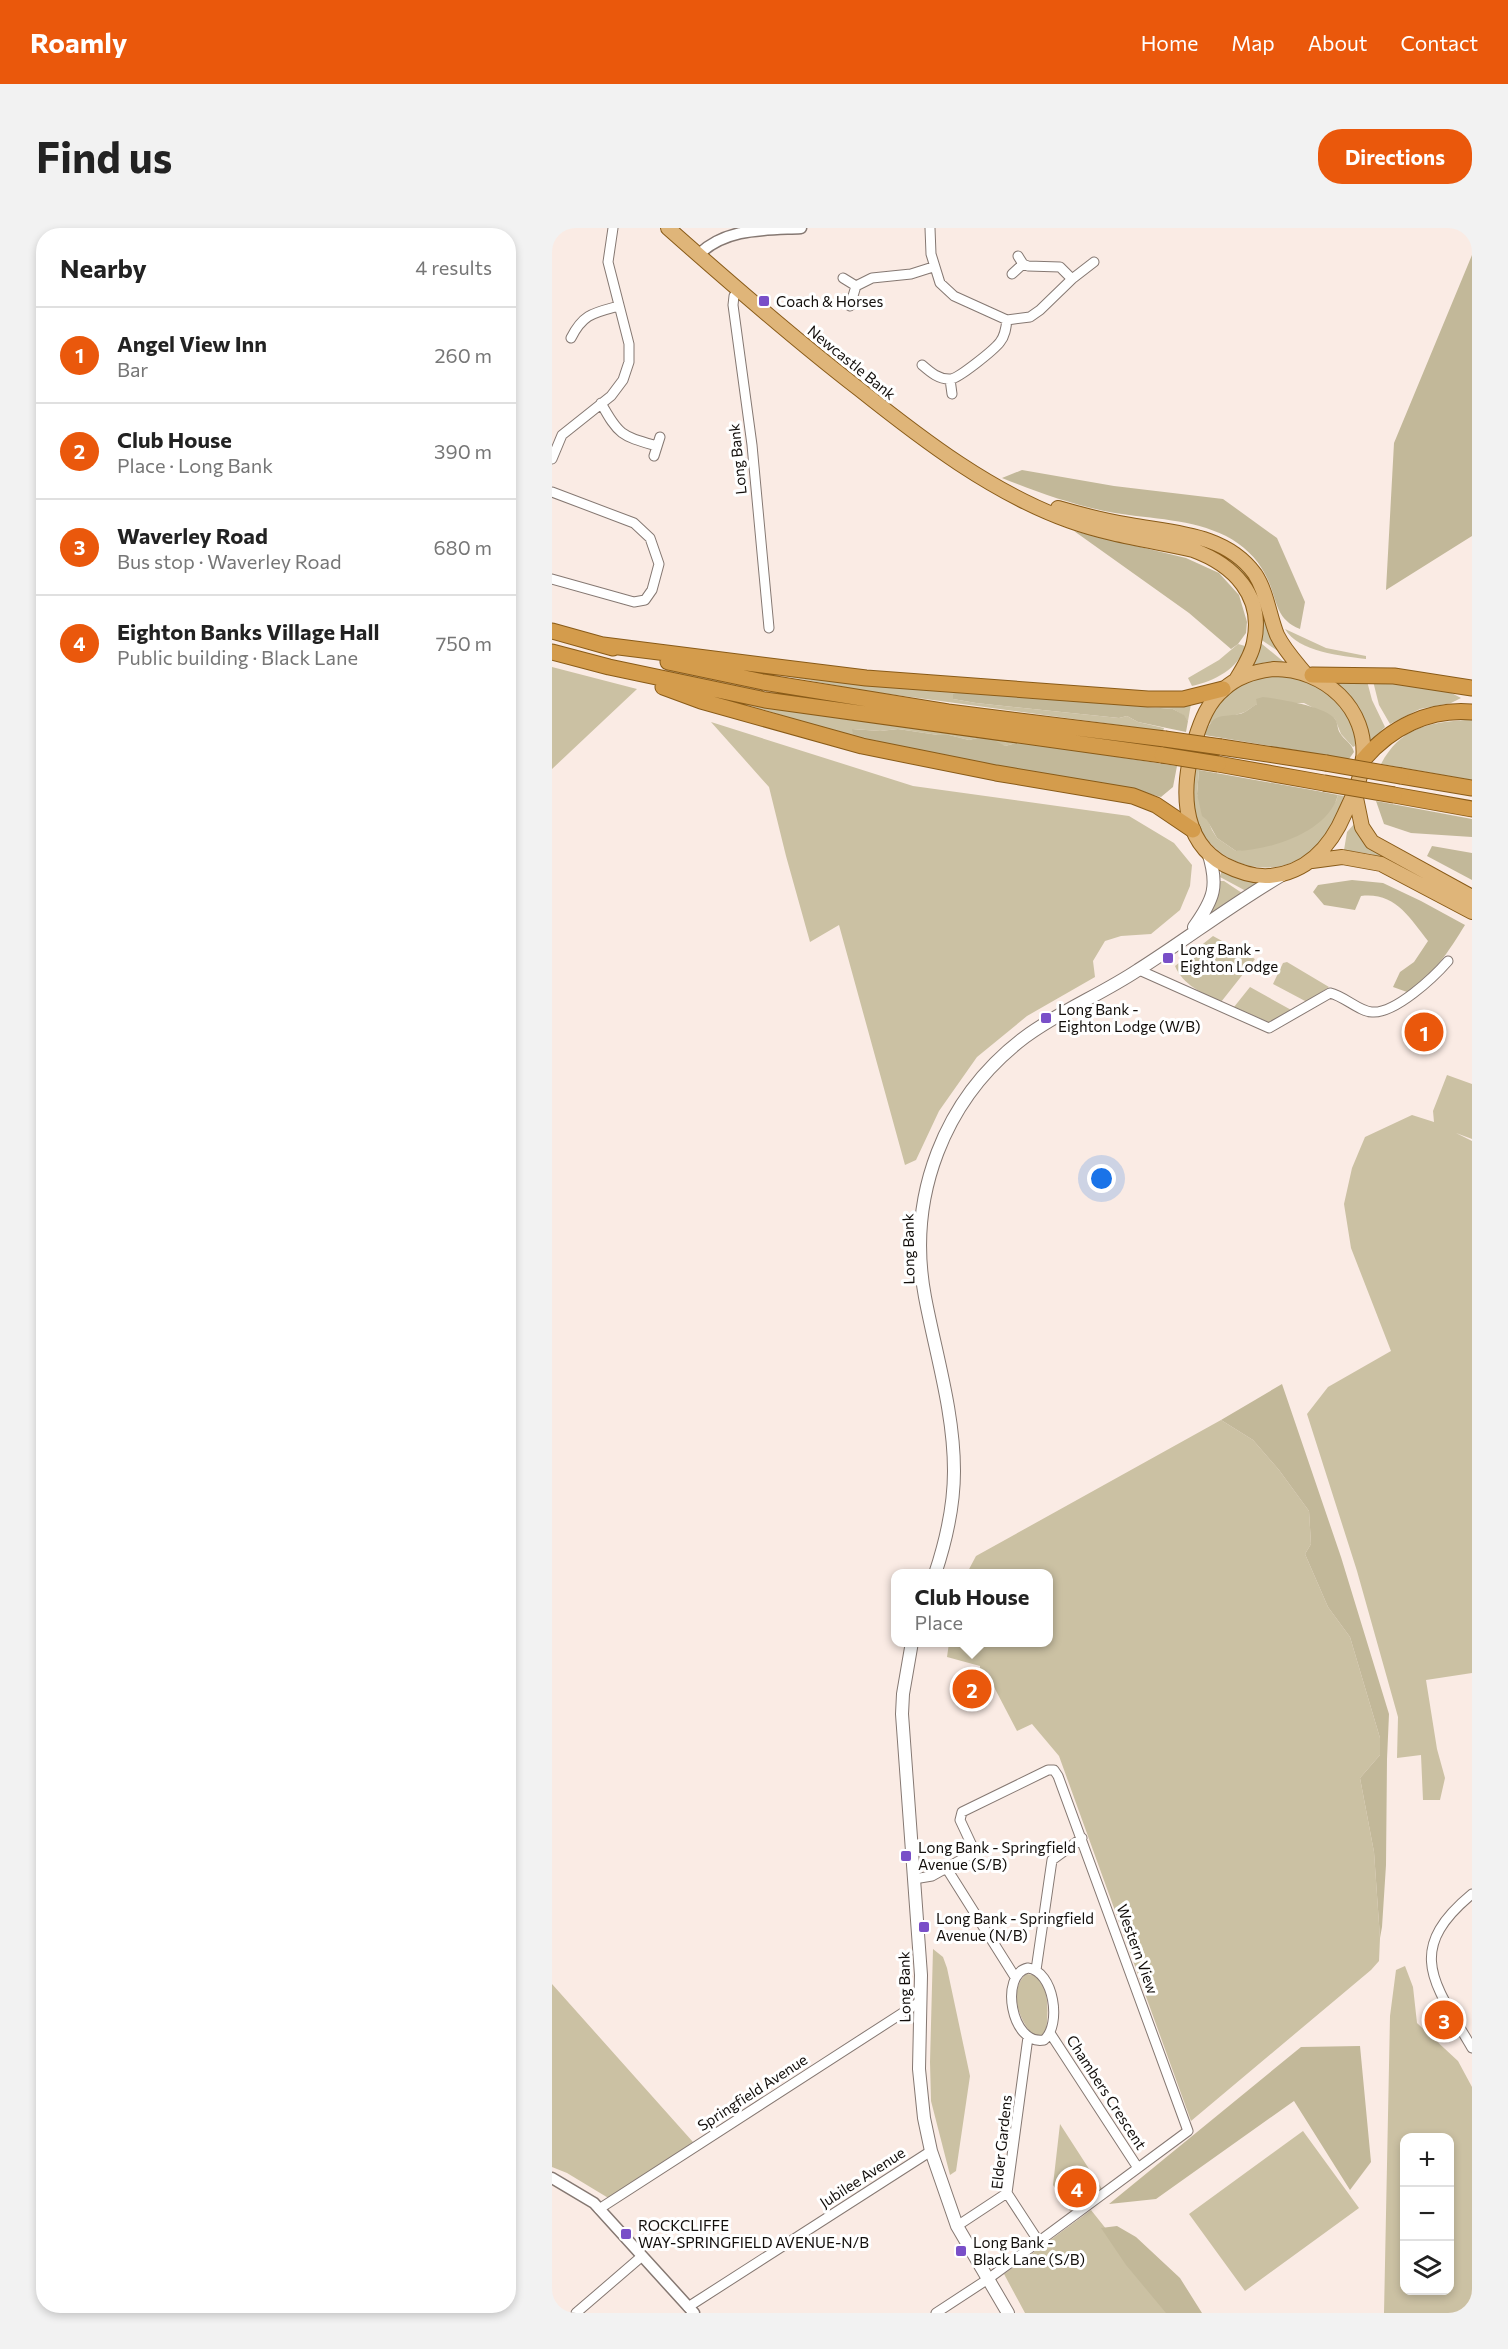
<!DOCTYPE html>
<meta charset="utf-8">
<style>
body{margin:0;font-family:Commissioner,sans-serif;background:#f2f2f2;color:#222}
.controls{position:absolute;right:18px;bottom:18px;display:grid;overflow:hidden;border-radius:12px;box-shadow:0 3px 9px #0003}
.controls button{width:54px;height:54px;display:grid;place-items:center;padding:0;border:0;border-bottom:2px solid #e0e0e0;background:#fff;color:#222;font:30px sans-serif}
.you{position:absolute;left:550px;top:951px;width:21px;height:21px;margin:-15px;border:4px solid #fff;border-radius:50%;background:#1a73e8;box-shadow:0 0 0 9px #1a73e833}
.badge{display:grid;place-items:center;width:39px;height:39px;border-radius:50%;background:#ea580c;color:#fff;font-size:20px;font-weight:700}
.pin{position:absolute;translate:-50% -50%;border:3px solid #fff;box-shadow:0 2px 6px #0006}
.popup{position:absolute;left:339px;top:1341px;width:162px;height:78px;box-sizing:border-box;display:grid;place-content:center;border-radius:12px;background:#fff;filter:drop-shadow(0 2px 4px #0005);font-size:20px;white-space:nowrap;color:#767676}
.popup b{font-size:22px;color:#222}
.popup::after{content:'';position:absolute;left:50%;top:100%;margin-left:-12px;border:12px solid transparent;border-top-color:#fff}
.list{margin:0;padding:0;list-style:none}
h2{display:flex;justify-content:space-between;align-items:center;height:78px;margin:0;padding:0 24px;font-size:26px}
h2 small{font-size:20px;font-weight:400;color:#767676}
.list li{display:grid;grid-template-columns:39px 1fr auto;gap:18px;align-items:center;box-sizing:border-box;height:96px;padding:0 24px;border-top:2px solid #e0e0e0}
.list b{display:block;font-size:22px;white-space:nowrap}
.list p{margin:0;font-size:20px;white-space:nowrap;color:#767676}
.list em{font-size:20px;font-style:normal;color:#767676}
.icon{flex:none;width:33px;height:33px;fill:none;stroke:currentColor;stroke-width:2;stroke-linecap:round;stroke-linejoin:round}
.map{position:relative;flex:none;width:920px;height:2085px;overflow:hidden;border-radius:24px}
header{display:flex;align-items:center;gap:36px;box-sizing:border-box;height:84px;padding:0 30px;background:#ea580c;color:#fff}
header strong{font-size:28px}
nav{display:flex;gap:33px;margin-inline-start:auto;font-size:21px}
.intro{display:flex;align-items:center;justify-content:space-between;box-sizing:border-box;height:144px;padding:0 36px}
h1{margin:0;font-size:42px}
.button{padding:15px 27px;border-radius:24px;background:#ea580c;color:#fff;font-size:21px;font-weight:700}
main{display:flex;gap:36px;padding:0 36px}
aside{flex:1;background:#fff;border-radius:24px;box-shadow:0 3px 9px #0003}
.map>svg:first-child{display:block}
.green{fill:#cbc1a3;fill-rule:evenodd}
.forest{fill:#c2b899}
.lines{fill:none;stroke-linecap:round;stroke-linejoin:round}
.minor-casing{stroke:#857872;stroke-width:11}
.tertiary-casing{stroke:#857872;stroke-width:13}
.secondary-casing{stroke:#857872;stroke-width:14}
.primary-casing{stroke:#895b18;stroke-width:16}
.trunk-casing{stroke:#895b18;stroke-width:17}
.minor{stroke:#fff;stroke-width:9}
.tertiary{stroke:#fff;stroke-width:10}
.secondary{stroke:#fff;stroke-width:12}
.primary{stroke:#dfb579;stroke-width:14}
.trunk{stroke:#d49c4c;stroke-width:15}
.trunk-bridge-casing{stroke:#895b18;stroke-width:17;stroke-linecap:butt}
.trunk-bridge{stroke:#d49c4c;stroke-width:15}
.poi-dot{fill:#794fc8;stroke:#fff;stroke-width:2}
.labels{text-anchor:middle;dominant-baseline:central;stroke-width:6;stroke-linejoin:round;paint-order:stroke}
.poi-label{font-size:15px;fill:#120e0b;stroke:#fff;text-anchor:start}
.street-label{font-size:15px;fill:#120e0b;stroke:#fff}
</style>
<header>
<strong>Roamly</strong>
<nav><a>Home</a><a>Map</a><a>About</a><a>Contact</a></nav>
</header>
<div class="intro"><h1>Find us</h1><a class="button">Directions</a></div>
<main>
<aside>
<h2>Nearby<small>4 results</small></h2>
<ul class="list">
<li><span class="badge">1</span><div><b>Angel View Inn</b><p>Bar</p></div><em>260 m</em></li>
<li><span class="badge">2</span><div><b>Club House</b><p>Place · Long Bank</p></div><em>390 m</em></li>
<li><span class="badge">3</span><div><b>Waverley Road</b><p>Bus stop · Waverley Road</p></div><em>680 m</em></li>
<li><span class="badge">4</span><div><b>Eighton Banks Village Hall</b><p>Public building · Black Lane</p></div><em>750 m</em></li>
</ul>
</aside>
<div class="map">
<svg width="920" height="2085" viewBox="0 0 920 2085">
<rect width="100%" height="100%" fill="#faebe4"/>
<path class="green" d="M609 309 647 314 682 331 700 350 732 427 708 411C714 342 668 321 609 309Z
M733 401 774 420 814 428V431C790 428 746 424 733 401Z
M686 416 693 418C687 441 662 453 640 458L636 450 667 432Z
M707 416H710L732 434H715L697 438Z
M0 439 85 461 0 541Z
M234 445 639 476 636 493 631 487 621 481 439 466 401 471 424 475 567 490 575 488 586 494 612 500 611 503 314 463 232 448Z
M732 446C739 448 748 448 755 451 777 460 806 493 803 518L801 519 789 506 783 491 752 475 705 476 693 484 658 495 652 507C655 498 657 488 662 480 677 456 706 448 732 446Z
M784 453H815L820 472 833 499 818 514 805 478Z
M821 453 890 460 909 470 899 475 868 481 838 496 827 477Z
M166 468 468 514 453 518 425 510 417 512 397 507H386L346 501 328 503 300 501 331 516 328 517Z
M913 492H920V552L829 536C848 500 875 495 913 492Z
M159 494 361 558 577 588 622 615 640 637 638 658 628 682 599 706 569 708 553 713 541 733 543 749 475 788 425 829 387 883 364 932 353 937 287 697 258 714 234 628 217 559Z
M643 541 647 542 645 566 660 602 665 610 684 623 712 618 784 573 786 567 792 568C786 589 776 611 757 625 714 658 648 632 641 577 639 565 642 553 643 541Z
M803 595 849 636 848 638 819 626 792 622 795 604Z
M670 641 708 655 694 663 668 649Z
M668 653H672L690 665 650 692 666 668Z
M661 708 703 731 669 774C650 765 631 757 623 738Z
M735 734 777 759 755 774 721 756 731 735Z
M698 759 741 783 718 795 682 779Z
M895 847 920 856V911L904 905 920 913V1445L874 1452 885 1521 893 1550 888 1572H871L869 1527 845 1530 846 1489 805 1343 755 1186 776 1159 839 1123 799 1020 792 976 800 940 813 909 860 887 882 894 881 883Z
M669 1192 701 1212 727 1242 757 1283 759 1316 753 1326 776 1379 798 1409 828 1510V1527L808 1550 822 1624 828 1710 827 1733 819 1742 639 1893 507 1528 480 1496 465 1503 442 1459 428 1444V1438L395 1429 397 1415 496 1414V1346L415 1345 424 1328Z
M381 1721 391 1729 395 1740 418 1848 404 1943 398 1947 379 1873 378 1834Z
M853 1738 861 1759 865 1795 906 1833 920 1859V2085H832L838 1788 844 1742ZM852 1910H898V2062H852Z
M474 1746C500 1746 496 1787 494 1804L490 1808 481 1807C467 1792 456 1763 474 1746Z
M0 1756 141 1914 58 1971 15 1945 0 1939Z
M508 1896 550 1961 518 1983 501 1957Z
M751 1903 807 1980 693 2063 637 1986Z
M539 1982 621 2085H473L452 2046Z"/>
<path class="forest" d="M920 27V308L834 362 842 215Z
M470 242 562 258 671 271 725 310 753 374 748 401C721 390 726 369 713 346 705 330 691 317 674 308 640 291 600 291 563 285 524 278 487 265 450 250Z
M522 303 634 330 667 345 687 367 695 394 694 405 686 416 679 421 637 385Z
M407 464 621 481 632 487 636 493 634 504 586 494 575 488 567 490 424 475 401 471V466Z
M711 469C727 471 773 478 783 491 786 495 785 501 788 505 792 512 800 515 802 524L797 531 652 507C663 484 666 490 687 486 694 485 699 479 705 476L704 471Z
M300 501 328 503 346 501 386 507H397L417 512 425 510 444 513 453 518 468 514 625 538 621 559 609 569C560 555 511 550 461 543 407 536 353 521 301 506Z
M647 542 771 564 786 567C776 604 719 622 684 623L665 610 655 592 650 588 645 566Z
M824 573 920 591V609L859 605 832 596Z
M880 618 920 625V652L875 628Z
M800 652 831 655 869 673 913 697C897 723 881 748 855 764L841 759 848 744 862 734 876 713C857 689 843 664 809 668L803 682 772 677 761 664 766 657Z
M730 1156 789 1329 837 1486 835 1531 834 1637 830 1699 828 1710 822 1624 808 1550 828 1527V1510L798 1409 776 1379 753 1326 759 1316 757 1283 727 1242 701 1212 669 1192Z
M808 1818 819 1934 798 1962 742 1873 604 1971 557 1976 749 1819Z
M565 1998 584 2009 628 2050 650 2085H614L574 2037 549 2000Z"/>
<g class="lines">
<g class="minor-casing">
<path id="minor" d="M378 0 379 26 388 55 402 68 455 92 478 89 488 82 520 51 542 34
M466 28 471 36 476 38 508 39 520 51
M460 46 471 36
M291 50 304 58
M187 61 182 68 181 77 200 217 217 400
M298 78 304 58 320 50 359 46 381 39
M19 110C31 86 41 85 67 78
M370 137C378 144 387 152 399 151 407 150 442 122 448 114 453 108 454 100 455 92
M398 151 400 166
M49 175C67 208 70 208 105 218
M102 228 108 209
M0 231 10 207 59 168 71 152 77 134V116L56 34 61 0
M0 264 82 295 98 310 107 336 100 362 93 372 82 374 0 351
M587 742 717 800 778 765C792 768 808 784 820 784 843 786 882 749 896 733
M395 1641 463 1749
M362 1651 380 1648 423 1624 408 1592 410 1584 496 1542H502L506 1548 636 1903 436 2051 384 2085
M920 1666C851 1723 883 1756 920 1820
M476 1740C502 1743 510 1797 492 1812 459 1818 447 1746 476 1740Z
M484 1742 500 1632 530 1610
M498 1805 586 1940
M476 1809 455 1965 487 2014
M47 1981 369 1773
M405 1998 455 1965
M136 2079 379 1923
M24 2085 89 2029"/>
</g>
<g class="tertiary-casing">
<path id="tertiary" d="M147 26C175 0 211 2 249 0
M0 1950 42 1975 142 2085"/>
</g>
<g class="secondary-casing">
<path id="secondary" d="M642 699C662 671 667 658 656 624
M383 1346C394 1313 402 1278 402 1243 402 1184 384 1127 373 1069 354 969 392 870 473 809 508 783 550 766 586 742 635 711 680 676 730 647
M360 1414 351 1466 350 1486 369 1747 367 1841 372 1890 379 1923 405 1998 456 2085"/>
</g>
<g class="primary-casing">
<path id="primary" d="M116 0C178 55 241 110 307 161 371 212 440 265 518 293 557 307 601 313 641 322 682 337 712 368 702 414 700 427 691 440 684 452
M506 280C530 287 554 293 578 297 623 305 674 306 703 346 715 364 717 387 725 407 732 421 742 432 752 444
M722 441C772 441 817 480 811 533 809 552 801 568 793 585 779 618 755 645 717 648 702 649 687 644 673 637 626 612 630 555 643 512 649 493 656 474 672 461 686 448 703 443 722 441Z
M803 565 810 599 820 614 920 669
M760 633 790 629 829 636 920 684"/>
</g>
<g class="trunk-casing">
<path id="trunk" d="M0 403 61 420
M51 417 314 450 596 471H631L671 461
M0 424 57 439 213 472 610 527
M116 434 211 454 396 484 613 511
M760 447 842 448 920 460
M111 459 149 473 310 518 444 545 581 568 604 577 641 602
M669 519 774 535
M811 532C838 500 877 480 920 484
M666 536 772 555
M849 548 920 560
M842 567 920 581"/>
</g>
<use href="#minor" class="minor"/>
<use href="#tertiary" class="tertiary"/>
<use href="#secondary" class="secondary"/>
<use href="#primary" class="primary"/>
<use href="#trunk" class="trunk"/>
<g class="trunk-bridge-casing">
<path id="trunk-bridge" d="M613 511 669 519
M610 527 666 536
M774 535 849 548
M772 555 842 567"/>
</g>
<use href="#trunk-bridge" class="trunk-bridge"/>
</g>
<g class="poi-dot">
<rect x="206" y="67" width="12" height="12" rx="3"/>
<rect x="610" y="724" width="12" height="12" rx="3"/>
<rect x="488" y="784" width="12" height="12" rx="3"/>
<rect x="348" y="1622" width="12" height="12" rx="3"/>
<rect x="366" y="1693" width="12" height="12" rx="3"/>
<rect x="68" y="2000" width="12" height="12" rx="3"/>
<rect x="403" y="2017" width="12" height="12" rx="3"/>
</g>
<g class="labels">
<g class="poi-label">
<text x="224" y="73">Coach &amp; Horses</text>
<text x="628" y="721">Long Bank -<tspan x="628" dy="17">Eighton Lodge</tspan></text>
<text x="506" y="781">Long Bank -<tspan x="506" dy="17">Eighton Lodge (W/B)</tspan></text>
<text x="366" y="1619">Long Bank - Springfield<tspan x="366" dy="17">Avenue (S/B)</tspan></text>
<text x="384" y="1690">Long Bank - Springfield<tspan x="384" dy="17">Avenue (N/B)</tspan></text>
<text x="86" y="1997">ROCKCLIFFE<tspan x="86" dy="17">WAY-SPRINGFIELD AVENUE-N/B</tspan></text>
<text x="421" y="2014">Long Bank -<tspan x="421" dy="17">Black Lane (S/B)</tspan></text>
</g>
<g class="street-label">
<text transform="translate(300 134) rotate(39)">Newcastle Bank</text>
<text transform="translate(185 231) rotate(-96)">Long Bank</text>
<text transform="translate(356 1021) rotate(-91)">Long Bank</text>
<text transform="translate(586 1721) rotate(70)">Western View</text>
<text transform="translate(352 1759) rotate(-91)">Long Bank</text>
<text transform="translate(200 1864) rotate(-33)">Springfield Avenue</text>
<text transform="translate(555 1864) rotate(57)">Chambers Crescent</text>
<text transform="translate(449 1914) rotate(-84)">Elder Gardens</text>
<text transform="translate(310 1949) rotate(-33)">Jubilee Avenue</text>
</g>
</g>
</svg>
<div class="controls">
<button>+</button>
<button>−</button>
<button><svg class="icon" aria-label="layers" viewBox="0 0 24 24"><path d="M12 4l9 5-9 5-9-5zM3 14l9 5 9-5"/></svg></button>
</div>
<div class="you"></div>
<div class="pin badge" style="left:872px;top:804px">1</div>
<div class="pin badge" style="left:420px;top:1461px">2</div>
<div class="popup"><b>Club House</b>Place</div>
<div class="pin badge" style="left:892px;top:1792px">3</div>
<div class="pin badge" style="left:525px;top:1960px">4</div>
</div>
</main>
